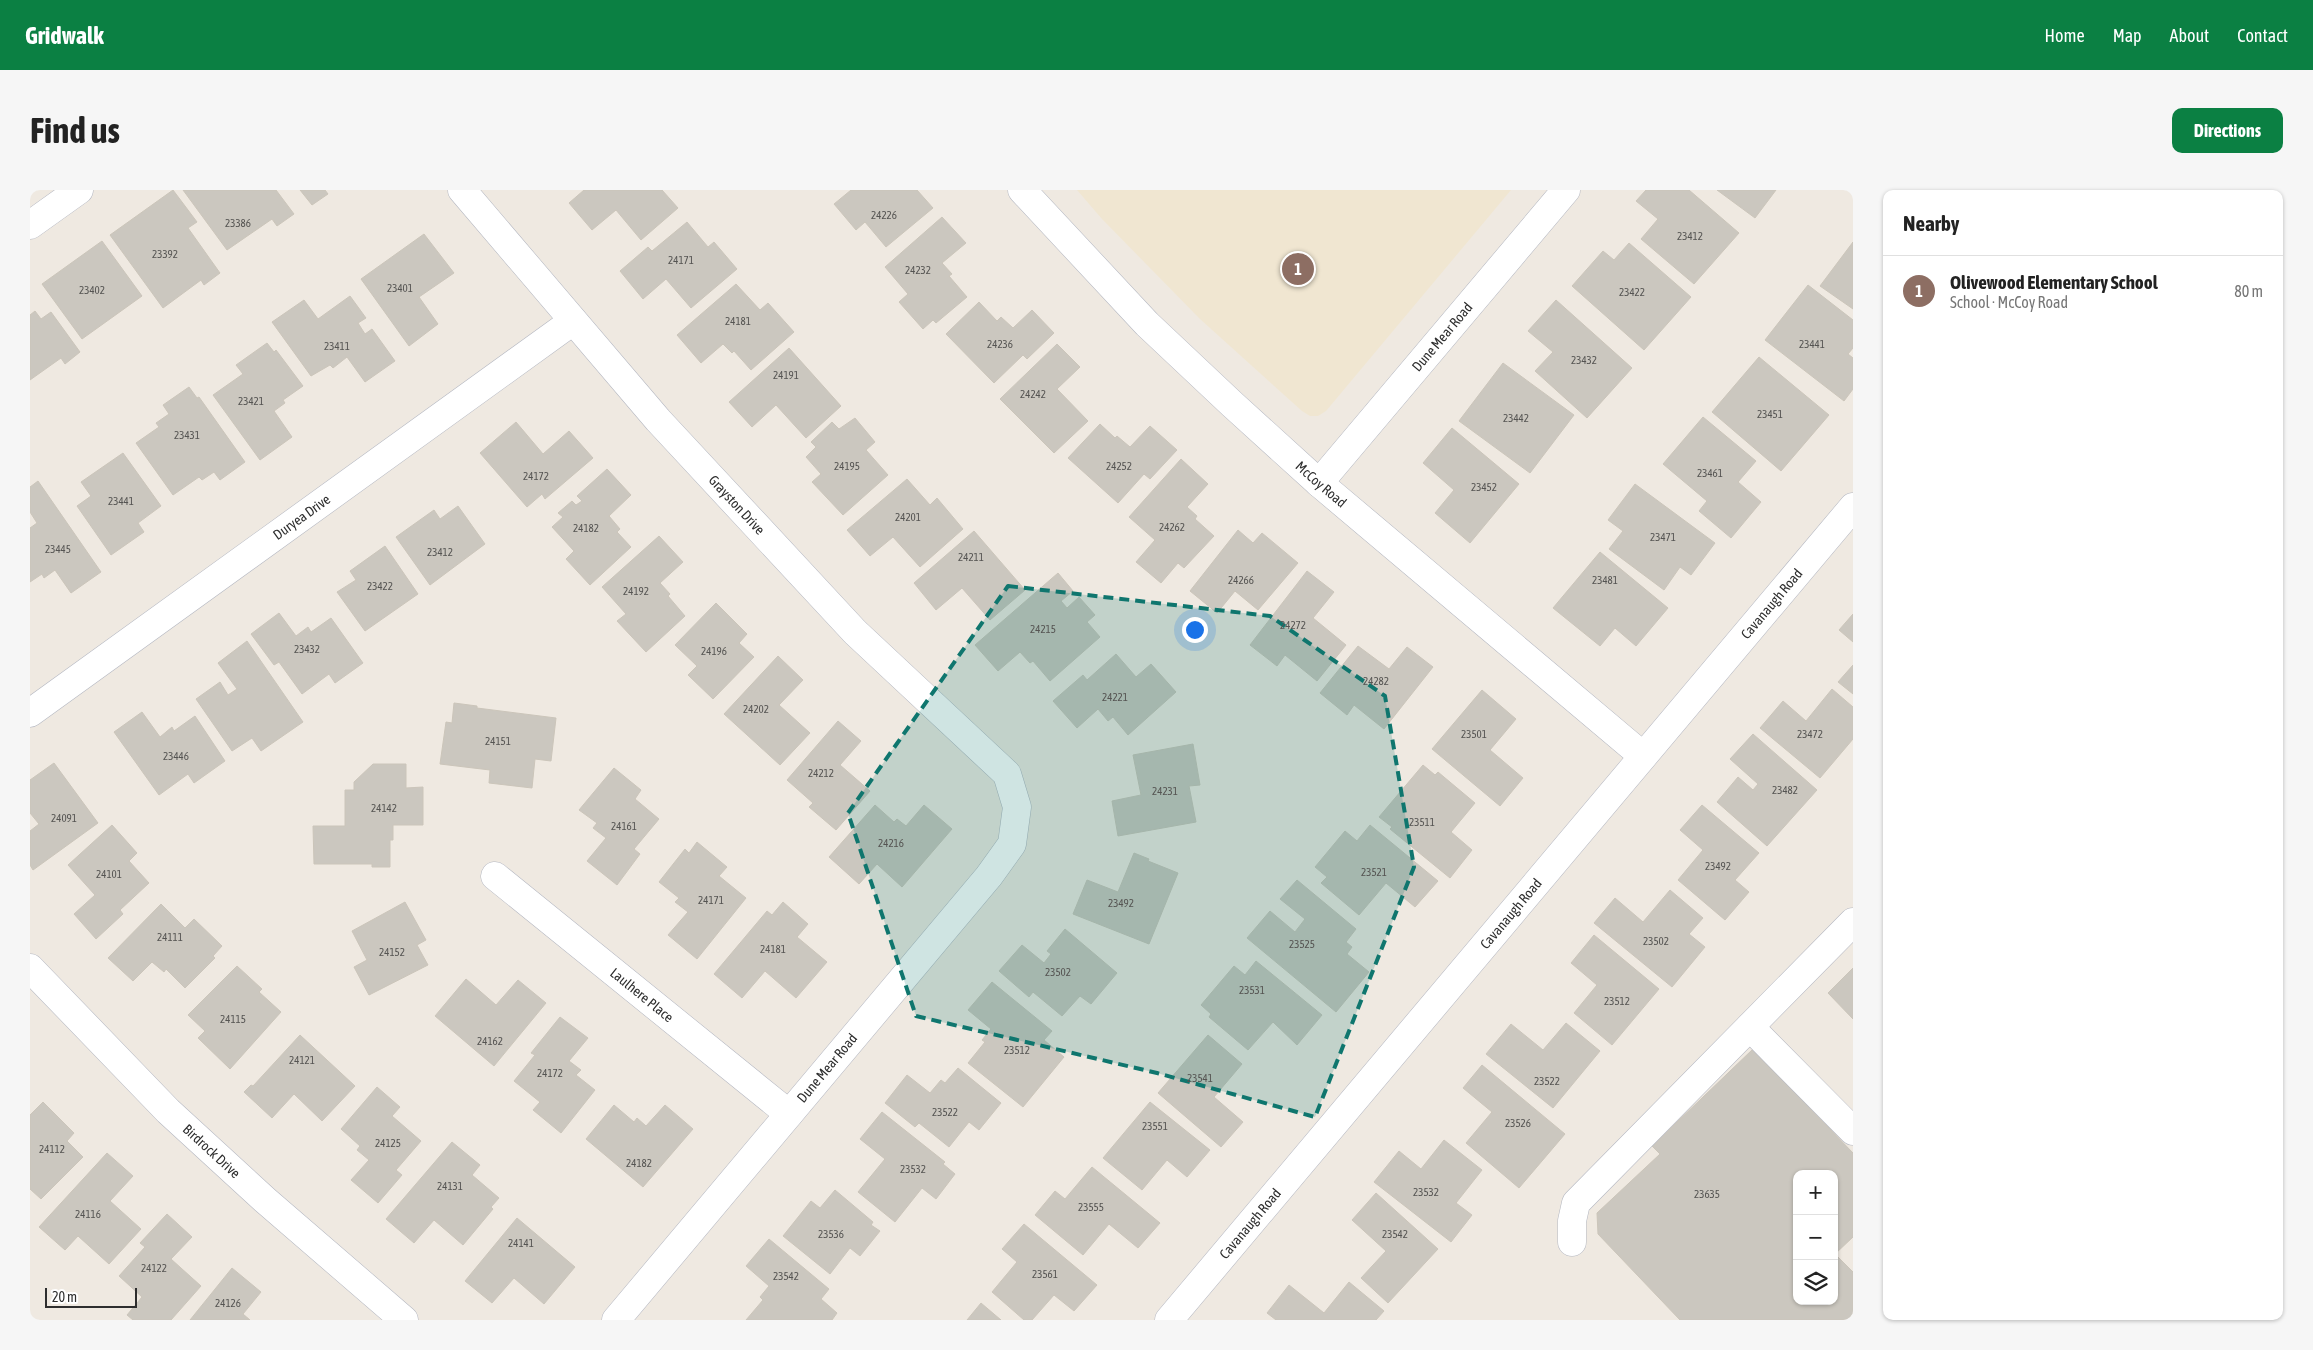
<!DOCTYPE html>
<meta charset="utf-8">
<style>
body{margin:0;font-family:"Asap Condensed",sans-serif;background:#f6f6f6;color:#222}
.controls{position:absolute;right:15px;bottom:15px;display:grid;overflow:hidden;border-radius:10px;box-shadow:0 1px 4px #0004}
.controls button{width:45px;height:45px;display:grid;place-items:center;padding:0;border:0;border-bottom:1px solid #e0e0e0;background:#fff;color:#222;font:25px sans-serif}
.scale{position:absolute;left:15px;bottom:12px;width:92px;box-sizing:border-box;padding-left:5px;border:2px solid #2e2e2e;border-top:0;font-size:14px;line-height:18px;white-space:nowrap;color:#2e2e2e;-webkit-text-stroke:4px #fff;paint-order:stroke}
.you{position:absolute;left:1164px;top:439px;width:18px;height:18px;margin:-12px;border:4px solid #fff;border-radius:50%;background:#1a73e8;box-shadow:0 0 0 8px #1a73e833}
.badge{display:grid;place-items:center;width:32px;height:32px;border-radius:50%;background:#0b8043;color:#fff;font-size:16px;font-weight:700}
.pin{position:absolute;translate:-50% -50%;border:2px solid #fff;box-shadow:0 1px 5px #0006}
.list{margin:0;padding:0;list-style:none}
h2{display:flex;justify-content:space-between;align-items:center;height:65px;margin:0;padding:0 20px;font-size:21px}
h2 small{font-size:16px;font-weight:400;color:#767676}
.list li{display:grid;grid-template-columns:32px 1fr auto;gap:15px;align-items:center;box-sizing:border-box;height:70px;padding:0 20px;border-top:1px solid #e0e0e0}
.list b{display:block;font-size:19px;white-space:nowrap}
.list p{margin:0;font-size:16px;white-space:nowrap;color:#767676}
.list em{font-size:16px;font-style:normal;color:#767676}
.icon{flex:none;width:28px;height:28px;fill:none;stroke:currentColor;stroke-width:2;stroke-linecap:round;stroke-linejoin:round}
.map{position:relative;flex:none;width:1823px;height:1130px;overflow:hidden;border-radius:10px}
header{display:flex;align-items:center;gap:30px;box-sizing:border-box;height:70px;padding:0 25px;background:#0b8043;color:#fff}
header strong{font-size:24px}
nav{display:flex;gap:28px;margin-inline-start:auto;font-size:18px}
.intro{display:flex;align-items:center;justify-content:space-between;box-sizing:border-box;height:120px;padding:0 30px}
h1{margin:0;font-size:35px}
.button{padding:12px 22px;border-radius:10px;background:#0b8043;color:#fff;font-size:18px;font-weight:700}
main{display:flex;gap:30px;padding:0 30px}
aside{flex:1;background:#fff;border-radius:10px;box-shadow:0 1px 4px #0004}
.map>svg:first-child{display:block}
.education{fill:#f0e6d1}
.building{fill:#cbc7bf;stroke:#cbc5ba;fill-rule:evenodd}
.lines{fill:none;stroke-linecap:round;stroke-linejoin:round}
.minor-casing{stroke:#b4b7c1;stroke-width:29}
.minor{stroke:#fff;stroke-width:28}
.marked{fill:#0f766e;fill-opacity:0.2;stroke:#0f766e;stroke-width:4;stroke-dasharray:10 6;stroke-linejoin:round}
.labels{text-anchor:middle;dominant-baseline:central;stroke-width:4;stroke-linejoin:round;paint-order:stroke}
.number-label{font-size:11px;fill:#555452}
.street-label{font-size:14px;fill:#2e2e2e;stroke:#fff}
</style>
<header>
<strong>Gridwalk</strong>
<nav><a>Home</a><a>Map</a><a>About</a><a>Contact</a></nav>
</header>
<div class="intro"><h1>Find us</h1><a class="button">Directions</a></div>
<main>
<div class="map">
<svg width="1823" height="1130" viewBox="0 0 1823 1130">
<rect width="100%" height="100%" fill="#efe9e1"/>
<path class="education" d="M1047 0H1481L1296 221 1288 226H1280L1272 221 1170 129 1072 29Z"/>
<path class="building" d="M143 0 167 32 158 38 190 83 174 95 171 90 133 118 80 45Z
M153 0H246L264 24 247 36 242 29 197 60Z
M270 0H295L298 4 282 15Z
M554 0H632L648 18 611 50 586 20 562 40 539 13Z
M821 0H887L903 18 856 57 835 32 826 40 804 14Z
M1616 0H1659L1709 43 1664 94 1611 49 1628 29 1606 11Z
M1687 0H1746L1725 28Z
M912 27 936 53 912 73 922 84 919 86 937 107 906 133 903 130 893 139 869 112 878 104 855 77Z
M657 32 678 57 684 52 707 79 661 118 636 89 613 109 590 81 618 57 622 61Z
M394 44 424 83 389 107 408 134 379 156 331 89Z
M72 51 112 106 52 149 12 94Z
M1823 52V119L1790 96Z
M1599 53 1661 107 1614 160 1542 96 1573 61 1584 70Z
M706 94 730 120 738 113 764 142 721 180 704 161 702 163 693 154 671 173 647 145Z
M1778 95 1823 130V158L1818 164 1823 168V199L1814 211 1735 150Z
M320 106 336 128 328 133 335 144 342 139 365 171 335 192 317 167 303 178 300 175 281 186 242 132 274 110 288 129Z
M1526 110 1602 178 1557 228 1505 181 1523 162 1498 141Z
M949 112 967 131 971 127 983 138 1002 120 1024 143 997 169 993 165 964 193 916 144Z
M5 121 11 129 21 122 50 162 35 174 31 168 0 190V125Z
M237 153 244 162 246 160 273 196 253 210 255 213 244 221 262 247 230 270 183 205 213 184 206 175Z
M1027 154 1050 177 1027 199 1058 231 1024 263 970 209Z
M759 158 811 216 776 248 746 215 722 237 699 212Z
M1729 167 1799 225 1751 281 1682 222Z
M1473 173 1544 225 1500 283 1429 231Z
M159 197 167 208 169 207 215 272 190 290 184 282 172 290 169 287 143 305 106 253 129 237 126 233 139 224 133 215Z
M1673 227 1726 271 1708 292 1731 312 1701 348 1669 321 1677 311 1633 274Z
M825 228 845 252 836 260 858 285 813 325 782 292 791 284 776 267 786 257 781 252 802 232 809 239Z
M486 232 513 264 539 241 563 268 515 309 512 304 497 317 450 263Z
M1070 234 1085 248 1087 246 1100 257 1120 236 1147 260 1120 289 1114 284 1088 313 1038 268Z
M1422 238 1489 294 1440 353 1405 323 1424 300 1393 273Z
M93 263 131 316 108 333 114 342 81 365 47 316 61 306 51 292Z
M1151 269 1178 294 1157 317 1167 326 1165 329 1184 346 1154 378 1148 373 1131 393 1106 372 1125 350 1099 327Z
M577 279 601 305 579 326 590 339 587 342 601 357 560 395 536 369 544 361 522 337 533 327 528 323 542 311 546 315 552 311 547 306Z
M877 289 900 315 907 308 933 339 890 377 863 347 840 366 817 340Z
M8 291 71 382 41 403 25 380 14 388 12 384 0 392V338L7 333 0 322V297Z
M1605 294 1685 353 1661 385 1650 377 1634 400 1579 359 1593 341 1578 330Z
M428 316 455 354 400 395 366 347 404 320 410 329Z
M1208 340 1223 353 1232 343 1268 373 1228 420 1205 401 1187 423 1160 401Z
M944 341 995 400 960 430 932 398 906 420 884 393Z
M629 346 653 372 630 393 640 404 638 406 655 426 616 462 587 431 596 424 572 397Z
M355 356 388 404 335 441 307 402 326 390 320 381Z
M1570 362 1638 418 1606 456 1585 438 1570 456 1523 418Z
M1277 381 1304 402 1283 428 1316 455 1287 491 1255 465 1247 476 1220 455Z
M1028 383 1043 401 1031 411 1037 418 1049 407 1065 425 1057 432 1070 447 1020 491 1003 471 1000 473 990 462 968 481 945 455Z
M686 413 717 444 709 453 724 467 683 509 658 485 667 476 645 455Z
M249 423 266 446 278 437 281 442 301 428 333 473 305 493 299 484 272 504 249 472 244 475 221 444Z
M1823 424V452L1809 440Z
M217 451 273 532 231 561 222 548 202 561 166 509 190 492 198 505 207 499 188 473Z
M1328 456 1359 479 1377 457 1403 477 1354 539 1324 515 1317 525 1290 503Z
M1086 464 1106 487 1121 474 1146 502 1098 545 1083 527 1078 531 1068 519 1047 538 1023 511 1053 485 1057 490Z
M748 466 773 490 749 515 780 543 750 575 694 524Z
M1823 475V504L1808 492Z
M1802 499 1823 517V549L1790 588 1730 538 1753 511 1776 531Z
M1452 500 1486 529 1460 560 1493 588 1470 616 1402 559Z
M424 513 447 516V518L526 528 521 571 505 569 502 598 459 593 460 580 410 574 416 532 422 533Z
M112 522 130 547 142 537 144 541 165 526 195 571 164 593 158 584 129 605 84 542Z
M808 531 831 551 810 575 840 601 806 640 779 617 783 613 757 590Z
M1723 544 1787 600 1737 656 1687 612 1708 587 1723 600 1728 594 1700 569Z
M1163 554 1170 595 1159 596 1166 632 1088 646 1082 611 1111 605 1103 565Z
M24 573 68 633 3 680 0 675V641L9 634 0 623V590Z
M343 574H376V598L393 597V635H363V650H360V677H342V674H284L283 636H315V600H324V592Z
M1393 575 1405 585 1408 582 1445 613 1421 642 1442 660 1420 688 1360 639 1362 637 1349 627Z
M584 578 611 600 605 609 629 629 604 659 610 664 587 695 557 671 576 648 563 638 567 633 549 620Z
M845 615 864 632 867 629 876 636 894 615 922 639 872 697 847 674 829 694 799 667Z
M1672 615 1729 663 1705 690 1719 702 1695 730 1648 690 1673 660 1650 640Z
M82 635 107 663 99 671 119 693 90 720 93 724 66 749 44 724 65 705 38 675Z
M1340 635 1408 691 1385 717 1356 693 1329 725 1291 693 1297 687 1285 677 1315 641 1327 651Z
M667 652 697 677 689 686 716 708 667 769 638 745 658 722 645 712 649 708 629 692 655 659 659 663Z
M1104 663 1119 669 1118 671 1148 683 1119 754 1043 724 1057 690 1088 702Z
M1267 690 1326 739 1316 752 1322 757 1317 764 1339 782 1306 822 1217 748 1240 721 1265 742 1275 729 1250 709Z
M1640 700 1673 728 1659 744 1675 757 1642 797 1564 733 1585 708 1613 732Z
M375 712 396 750 387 755 398 775 339 805 324 777 337 770 322 741Z
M753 712 778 734 767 747 797 772 766 808 735 781 712 808 684 784 737 721 742 725Z
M131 714 155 738 164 729 192 756 183 766 185 768 155 798 136 779 134 782 122 772 103 791 78 768Z
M1035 739 1087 783 1061 814 1050 806 1032 826 1003 802 999 807 969 781 992 755 1014 773 1021 764 1017 761Z
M1564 745 1629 799 1582 855 1544 823 1567 795 1541 773Z
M1226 771 1292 825 1267 855 1243 832 1218 860 1179 827 1181 824 1171 815 1204 776 1215 785Z
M207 776 232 799 229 802 251 822 200 879 168 848 175 841 158 825Z
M1823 778V829L1798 803Z
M436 789 466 815 488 790 516 813 464 876 405 826Z
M962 792 1022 841 1014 850 1034 867 993 917 938 873 955 852 952 850 961 839 938 820Z
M530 827 558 848 539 871 551 880 546 885 565 900 531 943 503 920 510 912 484 891 505 865 501 863Z
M1536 833 1570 861 1523 918 1456 864 1481 834 1513 860Z
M270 845 325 896 292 931 264 904 242 928 214 902 221 895 223 896Z
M1178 845 1212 874 1184 907 1213 932 1191 957 1128 903Z
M1723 859 1823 963V1047L1805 1064 1823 1082V1130H1650L1568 1044 1567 1023 1630 964 1622 956ZM1767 984H1804V1111H1767Z
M1452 875 1535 944 1489 998 1436 953 1462 922 1433 898Z
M928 878 971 913 949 940 939 932 919 957 889 933 885 937 855 913 877 885 900 903 911 890 915 893Z
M347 897 370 917 362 926 391 951 366 980 372 985 348 1013 321 990 339 970 327 960 330 956 311 939Z
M13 912 44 943 37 951 53 967 11 1009 0 999V925Z
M1120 912 1180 960 1157 987 1137 970 1112 1000 1073 968Z
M584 915 604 932 607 928 616 936 635 915 663 939 613 997 556 949Z
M852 922 915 972 913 974 925 984 906 1009 892 998 865 1032 828 1002 855 969 830 949Z
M1414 950 1452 980 1426 1013 1442 1025 1421 1052 1344 992 1369 961 1391 979Z
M422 952 450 975 442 985 469 1008 461 1017 463 1019 433 1055 404 1030 384 1053 356 1029Z
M77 963 103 986 80 1011 111 1039 79 1074 48 1046 35 1060 9 1037Z
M1062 977 1130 1033 1108 1058 1079 1034 1053 1065 1005 1025 1025 1001 1035 1009Z
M805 1000 843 1032 841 1035 850 1041 830 1066 820 1058 800 1084 753 1046 781 1011 790 1018Z
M1346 1003 1408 1059 1358 1113 1331 1088 1356 1061 1322 1030Z
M137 1024 162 1047 141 1069 171 1096 141 1130H103L97 1125 112 1107 89 1086 115 1057 110 1053Z
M487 1028 545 1077 514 1114 484 1088 462 1113 435 1091Z
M994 1034 1067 1095 1044 1121 1024 1105 1002 1130H994L962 1102 987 1072 972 1059Z
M739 1049 799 1099 791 1109 807 1123 802 1130H716L733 1110 730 1107 739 1096 716 1076Z
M202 1078 231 1102 213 1124 220 1130H160Z
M1319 1092 1354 1121 1346 1130H1246L1237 1123 1259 1095 1294 1123Z
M951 1113 971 1130H937Z"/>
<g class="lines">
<g class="minor-casing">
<g id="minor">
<path id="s1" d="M432 0 628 230 825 442 977 584 987 617 982 654 959 686 586 1130"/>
<path id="s2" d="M992 0 1117 134 1202 214 1289 293 1613 566"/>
<path d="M0 35 49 0"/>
<path id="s3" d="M1289 293 1536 0"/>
<path id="s4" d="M0 523 543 131"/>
<path id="s5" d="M465 686 759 924"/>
<path id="s6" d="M0 778 138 921 235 1010 374 1130"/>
<path d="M1720 837 1823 941"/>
<path d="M1542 1052V1031L1546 1013 1823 732"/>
<path id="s7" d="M1139 1130 1823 317"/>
</g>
</g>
<use href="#minor" class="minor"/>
</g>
<path class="marked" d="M978 396 1240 426 1355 506 1384 677 1285 927 1127 883 886 826 818 623Z"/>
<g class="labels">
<g class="number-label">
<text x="854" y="25">24226</text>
<text x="208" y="33">23386</text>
<text x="1660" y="46">23412</text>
<text x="135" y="64">23392</text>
<text x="651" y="70">24171</text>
<text x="888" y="80">24232</text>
<text x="370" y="98">23401</text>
<text x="62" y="100">23402</text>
<text x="1602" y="102">23422</text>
<text x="708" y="131">24181</text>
<text x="970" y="154">24236</text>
<text x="1782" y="154">23441</text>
<text x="307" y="156">23411</text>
<text x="1554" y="170">23432</text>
<text x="756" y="185">24191</text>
<text x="1003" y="204">24242</text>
<text x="221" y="211">23421</text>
<text x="1740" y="224">23451</text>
<text x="1486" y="228">23442</text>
<text x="157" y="245">23431</text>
<text x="817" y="276">24195</text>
<text x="1089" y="276">24252</text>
<text x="1680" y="283">23461</text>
<text x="506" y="286">24172</text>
<text x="1454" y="297">23452</text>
<text x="91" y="311">23441</text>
<text x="878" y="327">24201</text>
<text x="1142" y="337">24262</text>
<text x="556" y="338">24182</text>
<text x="1633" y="347">23471</text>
<text x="28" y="359">23445</text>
<text x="410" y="362">23412</text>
<text x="941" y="367">24211</text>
<text x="1211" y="390">24266</text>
<text x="1575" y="390">23481</text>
<text x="350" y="396">23422</text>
<text x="606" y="401">24192</text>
<text x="1263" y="435">24272</text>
<text x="1013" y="439">24215</text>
<text x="277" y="459">23432</text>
<text x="684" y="461">24196</text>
<text x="1346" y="491">24282</text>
<text x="1085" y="507">24221</text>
<text x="726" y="519">24202</text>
<text x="1444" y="544">23501</text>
<text x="1780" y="544">23472</text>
<text x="468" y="551">24151</text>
<text x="146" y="566">23446</text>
<text x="791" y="583">24212</text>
<text x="1755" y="600">23482</text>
<text x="1135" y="601">24231</text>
<text x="354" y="618">24142</text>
<text x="34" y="628">24091</text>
<text x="1392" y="632">23511</text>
<text x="594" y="636">24161</text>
<text x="861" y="653">24216</text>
<text x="1688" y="676">23492</text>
<text x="1344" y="682">23521</text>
<text x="79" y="684">24101</text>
<text x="681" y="710">24171</text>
<text x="1091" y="713">23492</text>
<text x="140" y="747">24111</text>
<text x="1626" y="751">23502</text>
<text x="1272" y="754">23525</text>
<text x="743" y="759">24181</text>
<text x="362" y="762">24152</text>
<text x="1028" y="782">23502</text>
<text x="1222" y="800">23531</text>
<text x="1587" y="811">23512</text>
<text x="203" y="829">24115</text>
<text x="460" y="851">24162</text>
<text x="987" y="860">23512</text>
<text x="272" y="870">24121</text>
<text x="520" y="883">24172</text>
<text x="1170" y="888">23541</text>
<text x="1517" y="891">23522</text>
<text x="915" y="922">23522</text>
<text x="1488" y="933">23526</text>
<text x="1125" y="936">23551</text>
<text x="358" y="953">24125</text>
<text x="22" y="959">24112</text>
<text x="609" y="973">24182</text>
<text x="883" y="979">23532</text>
<text x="420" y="996">24131</text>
<text x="1396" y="1002">23532</text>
<text x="1677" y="1004">23635</text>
<text x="1061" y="1017">23555</text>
<text x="58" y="1024">24116</text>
<text x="801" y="1044">23536</text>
<text x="1365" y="1044">23542</text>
<text x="491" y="1053">24141</text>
<text x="124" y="1078">24122</text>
<text x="1015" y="1084">23561</text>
<text x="756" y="1086">23542</text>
<text x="198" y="1113">24126</text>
</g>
<g class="street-label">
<text stroke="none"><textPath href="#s3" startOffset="191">Dune Mear Road</textPath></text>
<text stroke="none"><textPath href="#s2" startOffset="420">McCoy Road</textPath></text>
<text stroke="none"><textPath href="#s1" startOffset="418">Grayston Drive</textPath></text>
<text stroke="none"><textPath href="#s4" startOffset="335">Duryea Drive</textPath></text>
<text stroke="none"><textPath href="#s7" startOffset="936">Cavanaugh Road</textPath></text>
<text stroke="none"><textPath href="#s7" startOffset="531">Cavanaugh Road</textPath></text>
<text stroke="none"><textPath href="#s5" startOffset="189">Laulhere Place</textPath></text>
<text transform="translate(797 878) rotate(-50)">Dune Mear Road</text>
<text stroke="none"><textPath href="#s6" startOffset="258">Birdrock Drive</textPath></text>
<text stroke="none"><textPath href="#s7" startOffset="126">Cavanaugh Road</textPath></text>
</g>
</g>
</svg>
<div class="controls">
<button>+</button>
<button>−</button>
<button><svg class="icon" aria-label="layers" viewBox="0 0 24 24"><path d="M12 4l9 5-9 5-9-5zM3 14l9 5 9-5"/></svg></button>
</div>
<div class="scale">20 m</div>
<div class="you"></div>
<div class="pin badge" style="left:1268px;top:79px;background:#8d6e63">1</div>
</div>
<aside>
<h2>Nearby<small></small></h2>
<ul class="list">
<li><span class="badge" style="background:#8d6e63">1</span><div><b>Olivewood Elementary School</b><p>School · McCoy Road</p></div><em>80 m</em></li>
</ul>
</aside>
</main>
